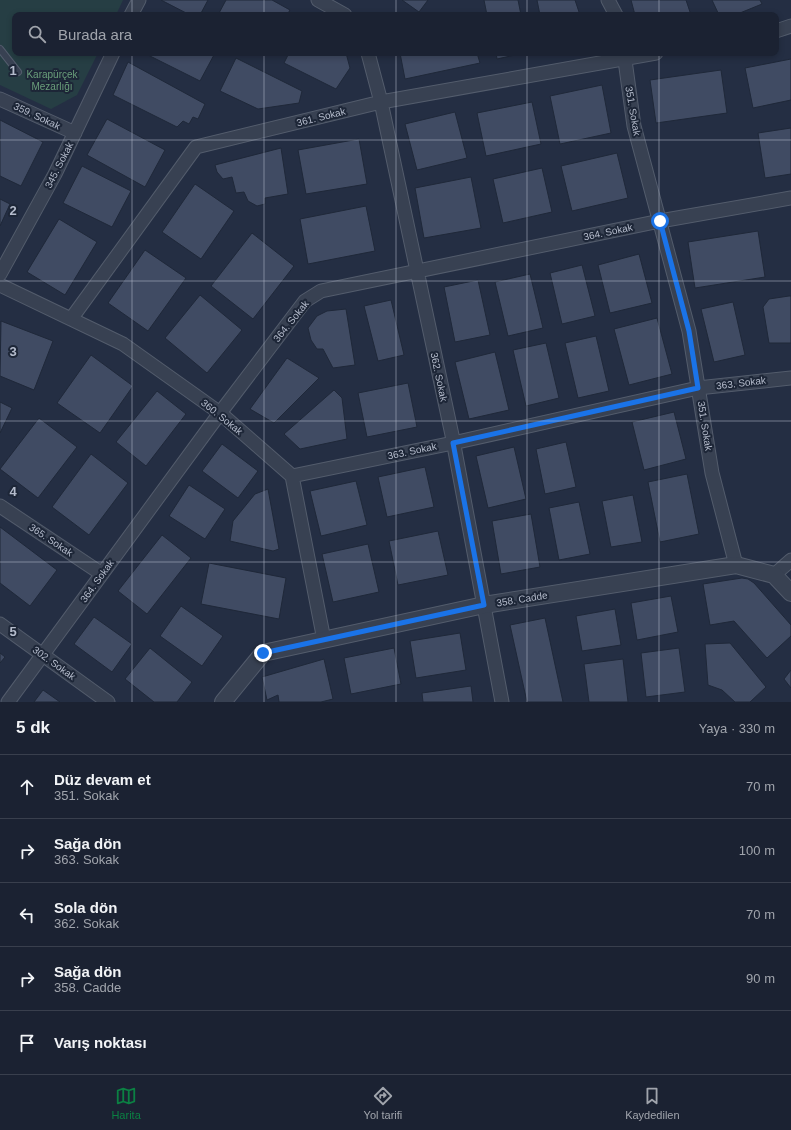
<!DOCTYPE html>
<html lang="tr">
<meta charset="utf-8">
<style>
body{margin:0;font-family:Helvetica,sans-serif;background:#242a3a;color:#f1f3f6}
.stop{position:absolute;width:12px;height:12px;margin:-9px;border:3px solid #1a73e8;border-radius:50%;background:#fff}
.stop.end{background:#1a73e8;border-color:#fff;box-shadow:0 1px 4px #0008}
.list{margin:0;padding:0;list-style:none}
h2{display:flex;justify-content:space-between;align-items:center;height:52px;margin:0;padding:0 16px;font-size:17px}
h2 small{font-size:13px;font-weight:400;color:#a0a4ac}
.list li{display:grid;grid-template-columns:26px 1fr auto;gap:12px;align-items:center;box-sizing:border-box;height:64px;padding:0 16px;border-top:1px solid #393f4d}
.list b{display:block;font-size:15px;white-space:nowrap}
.list p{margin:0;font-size:13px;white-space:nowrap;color:#a0a4ac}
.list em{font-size:13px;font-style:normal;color:#a0a4ac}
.icon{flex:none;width:22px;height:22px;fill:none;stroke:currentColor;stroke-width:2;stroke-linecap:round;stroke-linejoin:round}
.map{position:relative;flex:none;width:791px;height:702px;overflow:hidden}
.search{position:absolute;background:#1b2232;box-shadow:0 2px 6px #0003;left:12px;right:12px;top:12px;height:44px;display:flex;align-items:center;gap:10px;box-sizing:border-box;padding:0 14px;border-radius:8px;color:#a0a4ac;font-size:15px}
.sheet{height:372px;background:#1b2232}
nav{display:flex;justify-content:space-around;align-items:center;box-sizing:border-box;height:56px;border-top:1px solid #393f4d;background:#1b2232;font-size:11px;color:#a0a4ac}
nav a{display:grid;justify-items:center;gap:2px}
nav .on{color:#0b8043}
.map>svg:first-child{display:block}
.green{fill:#263e44}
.building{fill:#404b63;stroke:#1f2839}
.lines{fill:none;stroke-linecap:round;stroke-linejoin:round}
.service-casing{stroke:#535c6c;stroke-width:8}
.minor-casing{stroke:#535c6c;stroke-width:15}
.tertiary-casing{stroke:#535c6c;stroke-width:18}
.service{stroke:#384152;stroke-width:6}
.minor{stroke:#384152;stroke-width:13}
.tertiary{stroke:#384152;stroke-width:16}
.route{stroke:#1a73e8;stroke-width:5}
.grid{fill:none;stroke:#b5bccc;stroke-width:1;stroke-opacity:0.55}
.labels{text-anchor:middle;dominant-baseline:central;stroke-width:4;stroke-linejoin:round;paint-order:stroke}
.park-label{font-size:10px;fill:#6a9f7b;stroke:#1d2637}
.street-label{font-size:10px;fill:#b5bccc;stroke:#1d2637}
.grid-label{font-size:13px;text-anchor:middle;font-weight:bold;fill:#b5bccc;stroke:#1d2637;stroke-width:4;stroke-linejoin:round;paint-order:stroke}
</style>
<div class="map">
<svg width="791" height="702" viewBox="0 0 791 702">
<rect width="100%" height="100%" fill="#242e43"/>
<path class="green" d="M0 0H123L116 15H15V53H98L77 95 51 109 0 85Z"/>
<path class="building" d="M161 0H208L200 15H190Z
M226 0H272L290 10 287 15H218Z
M402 0H428L419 12Z
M484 0H518L521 15H487Z
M537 0H575L580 15H540Z
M631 0H686L691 15H635Z
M712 0H760L762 4 735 15H719Z
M144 53H215L200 81Z
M289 53H346L350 68 336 89 284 63Z
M400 53H477L480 63 405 79Z
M496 53H524L497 59Z
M236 58 302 91 299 103 258 109 220 91Z
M791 59V100L753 108 745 68Z
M128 62 205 104 198 119 193 117 189 124 183 121 177 127 113 95Z
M721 70 727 113 656 123 650 80Z
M602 85 611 133 560 144 550 96Z
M532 102 541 144 486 156 477 113Z
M455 112 467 158 417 170 405 124Z
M107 119 165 150 145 187 87 155Z
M0 120 43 142 21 186 0 176Z
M791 128V174L765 178 758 133Z
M359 139 367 184 306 194 298 150Z
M281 148 288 194 265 198V204L257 206 248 201 244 192 236 193 232 177 223 179 217 172 215 165Z
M617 153 628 198 572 211 561 166Z
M82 166 131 191 112 227 63 203Z
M542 168 552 212 503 223 493 179Z
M471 177 481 228 424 238 415 188Z
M195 184 234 211 201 259 162 232Z
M0 199 10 204 0 226Z
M366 206 375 251 308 264 300 219Z
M59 219 97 242 65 295 27 272Z
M758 231 765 277 695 288 688 242Z
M252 233 294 266 253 319 211 286Z
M145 250 186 278 148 331 108 303Z
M639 254 652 303 610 313 598 265Z
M582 265 595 316 562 324 550 273Z
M530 274 543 328 508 336 495 282Z
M478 280 490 335 455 342 444 287Z
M200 295 242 330 207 373 165 338Z
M789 296H791V343H769L763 307 769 299Z
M391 300 404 355 378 361 364 306Z
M733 302 745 355 714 362 701 309Z
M346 309 355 365 333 368 323 349H317L311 340 308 328 317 316 327 311Z
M657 318 672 374 629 385 614 329Z
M1 321 53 341 34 390 0 376Z
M596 336 609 391 578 398 565 343Z
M546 343 559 398 526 406 513 350Z
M495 352 509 410 469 419 455 362Z
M91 355 133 386 100 433 57 403Z
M287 358 319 378 274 423 250 409Z
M408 383 417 427 367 437 358 393Z
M334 390 342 398 347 439 300 449 284 434Z
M157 391 186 414 146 466 116 442Z
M0 402 12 408 0 433Z
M674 412 686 459 644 470 632 422Z
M39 418 77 447 38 498 0 469Z
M566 442 576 487 545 494 536 449Z
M222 444 258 471 238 498 202 471Z
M514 447 526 499 488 508 476 456Z
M91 454 128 483 89 535 52 507Z
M425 467 434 507 387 517 378 477Z
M687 474 699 534 660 542 648 482Z
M356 481 367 525 321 536 310 491Z
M189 485 225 509 205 539 169 516Z
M268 489 279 549 273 551 230 541 233 521 255 494Z
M633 495 642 542 611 547 602 501Z
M579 502 590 554 559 560 549 508Z
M531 514 540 567 501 574 492 521Z
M0 527 57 570 30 606 0 583Z
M438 531 448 575 398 585 389 541Z
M162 535 191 558 147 614 118 591Z
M368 544 379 592 333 602 322 554Z
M209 563 286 578 279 619 201 604Z
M742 578 748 579 754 583 791 625V636L767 658 734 621 710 625 703 584Z
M671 596 678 632 637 640 631 603Z
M181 606 223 636 202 666 160 636Z
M615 609 621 645 582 651 576 616Z
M94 617 132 644 112 672 74 644Z
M545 618 563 702H527L510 625Z
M460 633 466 670 416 678 410 641Z
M730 643 766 687 750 702H735L722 690 708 685 705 644Z
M150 648 192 682 177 702H154L125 679Z
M394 648 401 684 351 694 344 658Z
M679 648 685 692 646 697 641 653Z
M0 653 5 657 0 663Z
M324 659 333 699 321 702H279L278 695 267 700 262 677Z
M623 659 628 702H589L584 664Z
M791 670V688L784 679Z
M471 686 473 702H423L422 693Z
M43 690 60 702H34Z"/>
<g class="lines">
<g class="service-casing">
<path id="service" d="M0 49 18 72"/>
</g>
<g class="minor-casing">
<path id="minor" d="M318 0 345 15
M608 0 616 15
M131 15 139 0
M776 31 791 26
M368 53 381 102 452 435 502 702
M624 53 634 126 689 331 712 473 736 565
M0 99 75 133
M0 274 55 174 113 53
M0 285 123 344 220 413 292 476 324 640
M71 319 196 147 381 102 656 53
M292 476 453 443 698 388 791 378
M0 506 102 574
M774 575 791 560
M0 624 108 702
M8 702 220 413 305 301 321 291 660 221 791 198"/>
</g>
<g class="tertiary-casing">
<path id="tertiary" d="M223 702 263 653 484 605 736 565 774 575 791 593"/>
</g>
<use href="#service" class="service"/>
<use href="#minor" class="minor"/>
<use href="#tertiary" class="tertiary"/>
</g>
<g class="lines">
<path class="route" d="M263 653 484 605 453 443 698 388 689 331 660 221"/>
</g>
<path class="grid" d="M132 0V15M264 0V15M396 0V15M527 0V15M659 0V15M132 53V702M264 53V702M396 53V702M527 53V702M659 53V702M0 140H791M0 281H791M0 421H791M0 562H791"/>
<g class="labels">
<g class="park-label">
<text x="52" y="74">Karapürçek<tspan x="52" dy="12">Mezarlığı</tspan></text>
</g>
<g class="street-label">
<text transform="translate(633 111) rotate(80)">351. Sokak</text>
<text transform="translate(37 116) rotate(25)">359. Sokak</text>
<text transform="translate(321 117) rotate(-14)">361. Sokak</text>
<text transform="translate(59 165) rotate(-63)">345. Sokak</text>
<text transform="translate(608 232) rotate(-12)">364. Sokak</text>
<text transform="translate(291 321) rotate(-51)">364. Sokak</text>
<text transform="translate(439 377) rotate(78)">362. Sokak</text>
<text transform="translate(741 383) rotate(-7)">363. Sokak</text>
<text transform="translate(222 417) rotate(39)">360. Sokak</text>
<text transform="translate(705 426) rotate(81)">351. Sokak</text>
<text transform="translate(412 451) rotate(-12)">363. Sokak</text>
<text transform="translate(51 540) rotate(34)">365. Sokak</text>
<text transform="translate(97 581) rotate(-54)">364. Sokak</text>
<text transform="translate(522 599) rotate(-9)">358. Cadde</text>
<text transform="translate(54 663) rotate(36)">302. Sokak</text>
</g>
</g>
<g class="grid-label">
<text x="13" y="75">1</text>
<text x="13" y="215">2</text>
<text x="13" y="356">3</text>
<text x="13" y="496">4</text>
<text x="13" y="636">5</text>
</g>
</svg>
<div class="stop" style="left:660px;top:221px"></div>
<div class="stop end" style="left:263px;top:653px"></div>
<div class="search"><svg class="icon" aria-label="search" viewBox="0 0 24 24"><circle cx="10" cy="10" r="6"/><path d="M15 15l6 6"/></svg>Burada ara</div>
</div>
<section class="sheet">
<h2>5 dk<small>Yaya · 330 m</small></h2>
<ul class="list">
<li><svg class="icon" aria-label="ahead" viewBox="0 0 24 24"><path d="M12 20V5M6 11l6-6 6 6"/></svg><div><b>Düz devam et</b><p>351. Sokak</p></div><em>70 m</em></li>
<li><svg class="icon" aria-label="right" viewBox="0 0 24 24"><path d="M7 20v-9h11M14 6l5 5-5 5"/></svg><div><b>Sağa dön</b><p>363. Sokak</p></div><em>100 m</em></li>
<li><svg class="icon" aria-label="left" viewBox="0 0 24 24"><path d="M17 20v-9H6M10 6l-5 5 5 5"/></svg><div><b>Sola dön</b><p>362. Sokak</p></div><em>70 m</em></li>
<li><svg class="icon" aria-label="right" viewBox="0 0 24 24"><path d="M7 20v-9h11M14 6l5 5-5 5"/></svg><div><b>Sağa dön</b><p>358. Cadde</p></div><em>90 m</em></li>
<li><svg class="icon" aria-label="arrive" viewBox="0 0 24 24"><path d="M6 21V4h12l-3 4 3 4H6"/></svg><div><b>Varış noktası</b></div></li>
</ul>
</section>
<nav>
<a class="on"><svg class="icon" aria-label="map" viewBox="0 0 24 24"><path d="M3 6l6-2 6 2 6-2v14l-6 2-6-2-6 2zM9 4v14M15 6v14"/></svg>Harita</a>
<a><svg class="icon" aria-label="directions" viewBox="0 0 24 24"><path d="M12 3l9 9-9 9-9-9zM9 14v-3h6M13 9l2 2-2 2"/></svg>Yol tarifi</a>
<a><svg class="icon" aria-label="saved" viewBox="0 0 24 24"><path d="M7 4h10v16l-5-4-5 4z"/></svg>Kaydedilen</a>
</nav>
